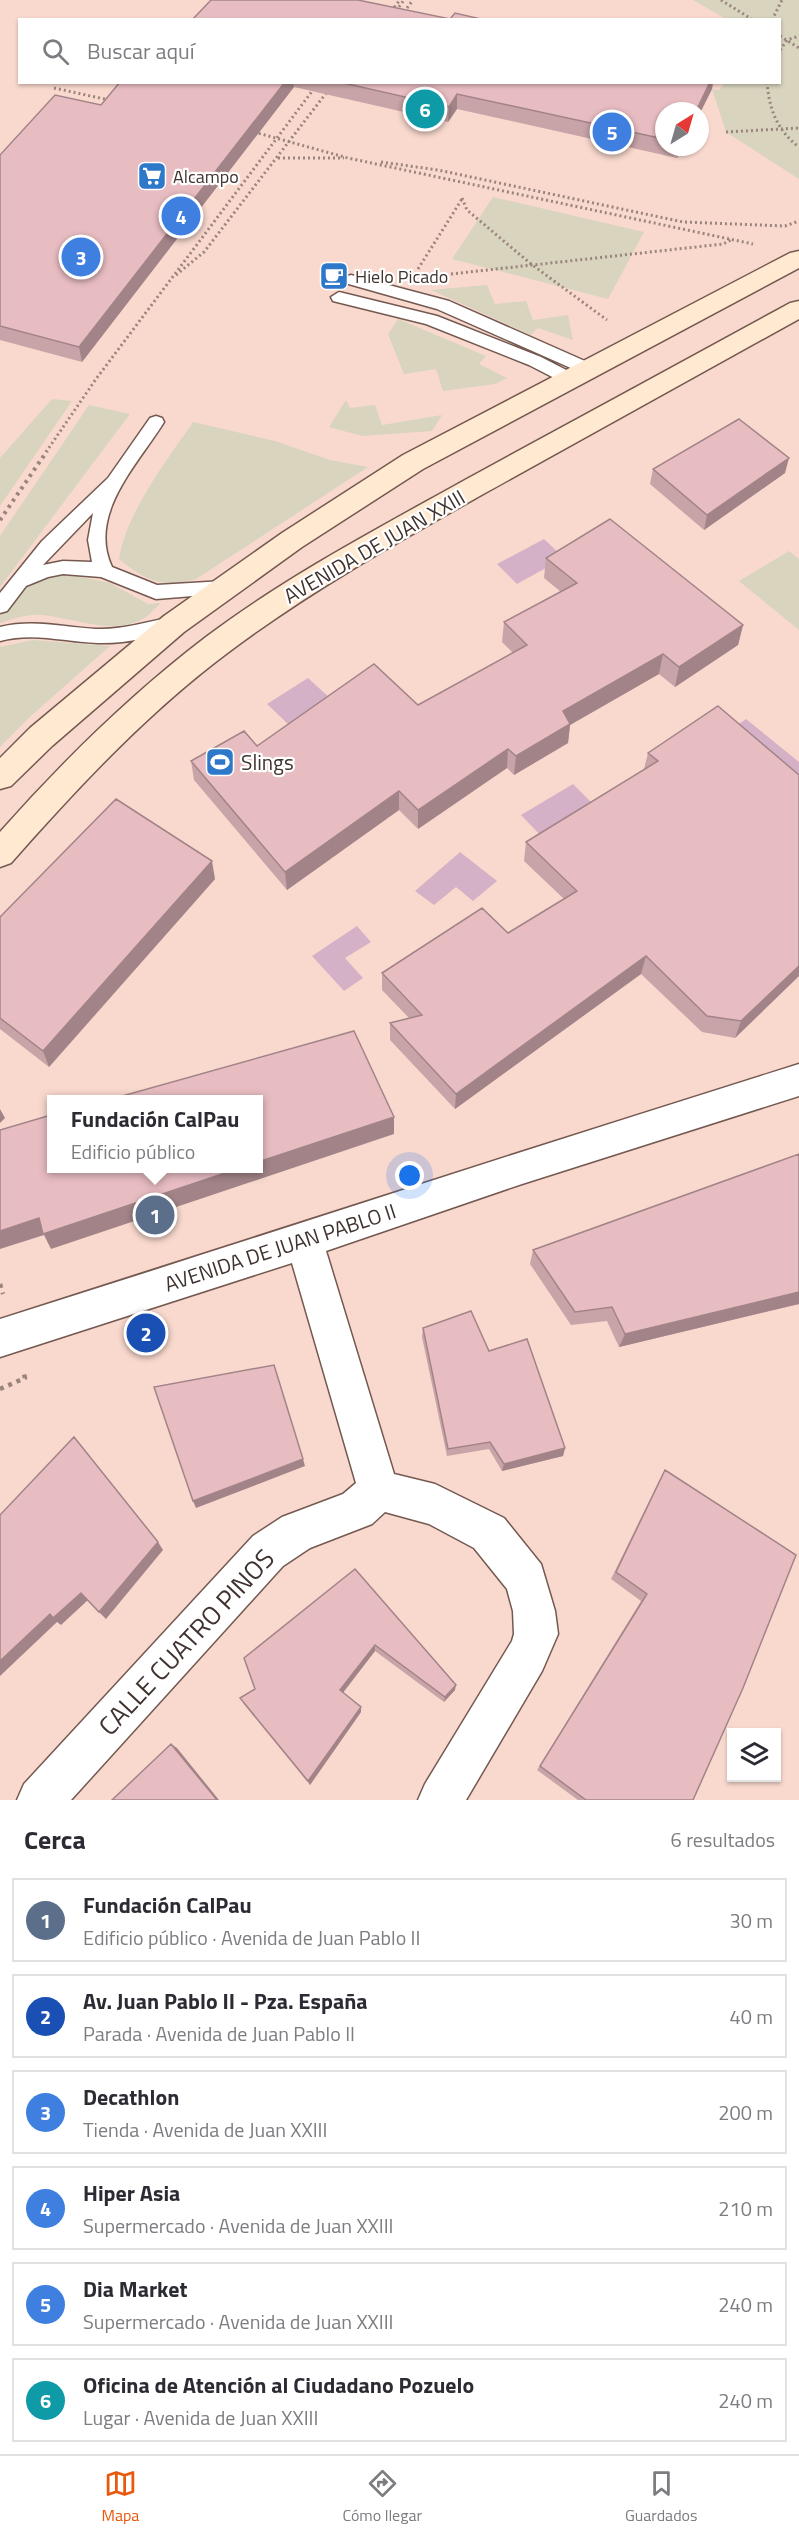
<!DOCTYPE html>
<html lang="es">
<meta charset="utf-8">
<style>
body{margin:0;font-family:"Titillium Web",sans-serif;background:#f7f7f7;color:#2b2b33}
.controls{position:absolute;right:18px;bottom:18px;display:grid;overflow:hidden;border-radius:0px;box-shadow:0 2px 4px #0004}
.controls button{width:54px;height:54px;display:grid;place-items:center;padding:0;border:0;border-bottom:2px solid #e1e1e2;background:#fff;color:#2b2b33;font:30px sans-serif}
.compass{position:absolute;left:655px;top:102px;width:54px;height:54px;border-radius:50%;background:#fff;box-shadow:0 2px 4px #0004;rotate:37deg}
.you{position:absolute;left:410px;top:1176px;width:21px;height:21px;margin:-15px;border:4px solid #fff;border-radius:50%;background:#1a73e8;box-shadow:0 0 0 9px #1a73e833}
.badge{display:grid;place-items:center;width:39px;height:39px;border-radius:50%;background:#ea580c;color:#fff;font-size:20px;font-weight:700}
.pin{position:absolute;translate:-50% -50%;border:3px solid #fff;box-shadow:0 2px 6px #0006}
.popup{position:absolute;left:47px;top:1095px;width:216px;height:78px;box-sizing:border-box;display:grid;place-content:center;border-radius:0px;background:#fff;filter:drop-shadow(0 2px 4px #0005);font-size:20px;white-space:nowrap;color:#7c7c81}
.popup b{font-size:22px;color:#2b2b33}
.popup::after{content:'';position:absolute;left:50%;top:100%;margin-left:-12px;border:12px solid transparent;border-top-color:#fff}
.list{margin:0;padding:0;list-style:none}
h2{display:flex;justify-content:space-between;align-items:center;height:78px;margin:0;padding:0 24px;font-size:26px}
h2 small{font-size:20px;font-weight:400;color:#7c7c81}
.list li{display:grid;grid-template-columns:39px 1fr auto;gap:18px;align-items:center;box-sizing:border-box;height:84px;margin:0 12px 12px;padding:0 12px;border:2px solid #e1e1e2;border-radius:0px}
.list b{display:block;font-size:22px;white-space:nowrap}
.list p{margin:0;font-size:20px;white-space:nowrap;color:#7c7c81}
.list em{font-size:20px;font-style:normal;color:#7c7c81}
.icon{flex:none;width:33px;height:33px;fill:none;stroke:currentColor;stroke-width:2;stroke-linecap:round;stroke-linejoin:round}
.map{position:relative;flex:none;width:799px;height:1800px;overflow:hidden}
.search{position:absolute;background:#fff;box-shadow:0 2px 4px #0004;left:18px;right:18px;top:18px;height:66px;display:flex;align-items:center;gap:15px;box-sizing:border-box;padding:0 21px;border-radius:0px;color:#7c7c81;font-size:22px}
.sheet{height:654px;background:#fff}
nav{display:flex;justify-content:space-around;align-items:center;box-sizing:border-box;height:84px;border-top:2px solid #e1e1e2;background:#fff;font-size:16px;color:#7c7c81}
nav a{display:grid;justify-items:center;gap:3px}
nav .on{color:#ea580c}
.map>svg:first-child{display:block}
.green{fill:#d8d4be}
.water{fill:#d5b1c7}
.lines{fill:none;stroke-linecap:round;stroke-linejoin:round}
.lane-casing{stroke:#745950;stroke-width:3}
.street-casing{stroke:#745950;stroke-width:3}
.secondary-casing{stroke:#745950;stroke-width:3}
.path-far2{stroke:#9a847d;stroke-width:3;stroke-dasharray:2 3;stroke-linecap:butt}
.path-far1{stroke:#9a847d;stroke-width:4;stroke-dasharray:3 4.5;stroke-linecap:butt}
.path{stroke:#9a847d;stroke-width:4.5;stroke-dasharray:4 5;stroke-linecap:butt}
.lane{fill:#fff;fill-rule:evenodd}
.street{fill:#fff;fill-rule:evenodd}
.secondary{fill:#ffead1;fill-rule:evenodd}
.wall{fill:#c8a3a7}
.shaded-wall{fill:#a28488}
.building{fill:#e8bdc2;stroke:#a28488;stroke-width:1.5}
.labels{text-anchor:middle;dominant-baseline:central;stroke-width:4.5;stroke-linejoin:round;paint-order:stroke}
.far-poi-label{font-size:18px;fill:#40332f;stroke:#fff;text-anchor:start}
.street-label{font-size:21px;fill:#40332f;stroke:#fff}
.poi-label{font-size:21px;fill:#40332f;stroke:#fff;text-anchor:start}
.near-street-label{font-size:26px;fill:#40332f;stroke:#fff}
</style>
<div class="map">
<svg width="799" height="1800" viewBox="0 0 799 1800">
<rect width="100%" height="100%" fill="#f9d9ce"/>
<path class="green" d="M693 0H799V179L726 132 712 89 719 90 725 83 780 82V20L726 19Z
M493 197 644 232 608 299 452 259Z
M487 285 495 304 526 301 533 320 568 315 573 340 538 328 531 335 431 290Z
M398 319 486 356 479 364 507 378 495 384 443 391 436 369 404 374 388 334Z
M52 399 72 401 0 506V458Z
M346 400 350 408 375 405 382 425 442 415 432 431 362 436 329 427Z
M89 405 130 414 0 587V536Z
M193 422 275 441 330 460 368 467 196 579C163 589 144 580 119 559 126 513 167 460 193 422Z
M789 551 799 559V630L739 581Z
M67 574 110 583 148 604 161 603C155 608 147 618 139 621 106 634 75 618 42 615 27 614 13 619 0 623V616C22 590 31 577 67 574Z
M33 640 110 646 32 715 0 747V647Z"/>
<path class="water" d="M544 539 564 558 517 584 497 564Z
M308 678 330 698 289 725 267 704Z
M746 719 799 762V786L730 730Z
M573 784 593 804 540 835 521 815Z
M460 852 497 881 473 901 456 887 434 905 415 891Z
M357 926 371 942 345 958 363 978 344 991 312 956Z"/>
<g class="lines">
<g class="lane-casing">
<path id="lane" d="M351 275 449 301 594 365 596 369 594 373H582L437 309 345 283 343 280 345 277Z
M339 292 437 316 541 357 576 375 578 379 576 383H564L529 365 426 324 333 301 331 297Z
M156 416 162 418 164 422C139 463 87 514 112 567L157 585 224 581 230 583 233 588 230 593 156 599 101 577 63 574 48 577 26 586 7 611 0 613V593L42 541 108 478 150 418ZM93 513 88 540 92 562 63 561 43 565Z
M174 617 181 619 183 624 181 629C155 637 124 644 98 643 64 642 34 632 0 641V627C33 619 63 627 96 629 123 630 148 621 174 617Z"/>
</g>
<g class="street-casing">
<path id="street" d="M799 1064V1096L522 1184 326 1251 394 1474 435 1484 504 1518 541 1564 555 1611 558 1634 542 1671 466 1800H418L425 1784 512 1641 514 1634 513 1611 507 1589 474 1548 429 1524 385 1512 372 1524 310 1548 283 1566 71 1800H17L24 1784 253 1536 282 1517 343 1494 356 1483 292 1263 0 1357V1319C267 1235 532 1147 799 1064Z"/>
</g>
<g class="secondary-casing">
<path id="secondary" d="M799 251V268L423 469 302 547 184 632 52 746 11 786 0 789V758L30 728 164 616 282 533 403 455 790 253Z
M799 301V319C694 377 590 435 485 493 398 542 310 591 230 651 148 712 78 787 11 863L0 867V832C63 761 130 695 206 637 287 576 377 529 465 480 573 421 682 362 790 303Z"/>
</g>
<path class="path-far2" d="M721 0 753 20
M391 11 400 0
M396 11 404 0
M398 20 413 0
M772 20 782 0
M780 36 799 48
M780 50 787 40 799 36
M767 82C769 108 777 131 799 147
M54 88 109 100
M254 132 348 158 753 244
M726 132 799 128
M278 158H344
M381 162 438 170 683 222 785 226 799 221
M462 198 467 210 531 264 607 320
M418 269 462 199
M451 274 723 244 731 240
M176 275 204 252 327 92
M46 452 96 379 319 82"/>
<path class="path-far1" d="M0 520 47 451"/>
<path class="path" d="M0 1284 3 1294
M0 1389 25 1378 24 1374"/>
<use href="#lane" class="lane"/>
<use href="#street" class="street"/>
<use href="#secondary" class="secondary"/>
</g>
<path class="wall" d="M120 82H713L712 89 700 113V111H664V147H683L677 158 457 109 448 122 294 87 82 362 0 340V155L101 105Z
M653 469 785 473 704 530 650 484Z
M546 558 743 625 738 645 675 687 659 674 570 725 568 743 514 775 507 768 418 829 399 810 287 890 194 780 191 761 257 746 418 705 513 653 502 642 504 622 561 592 544 578Z
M718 706 799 976 735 1038 702 1032 641 974 455 1109 390 1040V1023L409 1018 382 990V973L508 933 564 899 524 861 526 842 644 769 648 753Z
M215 879 49 1067 0 1029V917Z
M799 1154V1304L619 1347 607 1321 571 1325 530 1264 533 1250Z
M423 1328 489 1351 565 1448 563 1456 502 1471 489 1449 447 1456 422 1337Z
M665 1470 693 1800H578L537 1770 641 1601 611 1579 660 1479Z
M355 1569 455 1690 444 1702 375 1651 343 1693 361 1707V1712L310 1785 243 1703Z"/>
<path class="shaded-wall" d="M285 82H293L294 87 82 362 79 347Z
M710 82H713L712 89 700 113V111H696Z
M457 94V109L448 122 449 107Z
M679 147H683L677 158Z
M789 458 785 473 704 530 707 515Z
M743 625 738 645 675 687 679 667Z
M663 654 659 674 570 725 568 743 514 775 516 756 563 711Z
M508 749 507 768 418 829V810Z
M399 791V810L287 890 285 872Z
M212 861 215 879 49 1067 43 1051Z
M646 956 641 974 455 1109 456 1094Z
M799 966V976L735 1038 741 1021Z
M0 1109 5 1118 0 1123Z
M394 1117V1134L51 1249 44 1235 0 1249V1231L39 1218 240 1168H258V1162Z
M799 1292V1304L619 1347 625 1334Z
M565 1448 563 1456 502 1471 504 1464Z
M303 1459 305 1466 196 1508 193 1501Z
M158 1542 163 1550 106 1619 99 1612Z
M81 1593 88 1600 61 1625 57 1622 0 1676V1661L50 1614Z
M375 1645V1651L341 1695 340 1690Z
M456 1685 455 1690 444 1702 445 1697Z
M361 1707V1712L310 1785 308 1781Z
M171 1744 177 1748 219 1800H217Z"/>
<path class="building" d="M211 0H358L450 19 455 13 485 20H192Z
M120 82H285L79 347 0 326V155L55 95 101 105Z
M339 82H710L696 111H664V139L457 94 449 107Z
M739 419 789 458 707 515 653 469Z
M610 519 743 625 679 667 663 654 563 711 570 724 516 756 508 749 418 810 399 791 285 872 191 761 244 731 257 746 374 664 418 705 527 645 504 622 577 583 546 558Z
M718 706 799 775V966L741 1021 707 1016 646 956 456 1094 390 1023 422 1015 382 973 482 908 508 933 577 891 526 842 658 761 648 753Z
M116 799 212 861 43 1051 0 1018V917Z
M354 1031 394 1117 258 1162V1100H108Z
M51 1115V1168H240L43 1234 39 1218 0 1231V1130Z
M799 1154V1292L625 1334 612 1307 575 1312 533 1250Z
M471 1311 489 1351 527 1339 565 1448 504 1464 490 1442 448 1449 423 1328Z
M274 1365 303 1459 193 1501 154 1387Z
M74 1437 158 1542 99 1612 81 1593 53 1618 50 1614 0 1661V1515Z
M665 1470 796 1555 743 1688 693 1800H586L540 1766 647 1594 616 1572Z
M355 1569 456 1685 445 1697 375 1645 340 1690 361 1707 308 1781 240 1698 255 1689 244 1658Z
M171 1744 217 1800H112Z"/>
<defs>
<g id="supermarket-square" transform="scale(1.5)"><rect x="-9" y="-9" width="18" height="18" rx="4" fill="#2e78c9" stroke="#fff"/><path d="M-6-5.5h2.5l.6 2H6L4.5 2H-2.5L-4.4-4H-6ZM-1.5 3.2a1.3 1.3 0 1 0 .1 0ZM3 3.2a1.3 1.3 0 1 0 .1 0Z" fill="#fff"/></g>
<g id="cafe-square" transform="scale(1.5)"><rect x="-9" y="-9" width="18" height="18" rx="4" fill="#2e78c9" stroke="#fff"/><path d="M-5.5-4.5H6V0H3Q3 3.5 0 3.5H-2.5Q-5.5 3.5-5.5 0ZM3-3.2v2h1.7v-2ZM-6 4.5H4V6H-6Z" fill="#fff"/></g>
<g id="stadium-square" transform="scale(1.5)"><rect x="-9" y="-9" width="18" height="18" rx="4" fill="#2e78c9" stroke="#fff"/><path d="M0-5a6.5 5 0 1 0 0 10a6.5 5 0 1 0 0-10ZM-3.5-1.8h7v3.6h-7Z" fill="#fff"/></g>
</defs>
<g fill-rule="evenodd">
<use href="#supermarket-square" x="152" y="176"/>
<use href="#cafe-square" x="334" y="276"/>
<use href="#stadium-square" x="220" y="762"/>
</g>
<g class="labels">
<g class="far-poi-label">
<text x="173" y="176">Alcampo</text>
<text x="355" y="276">Hielo Picado</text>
</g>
<g class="street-label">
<text transform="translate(374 546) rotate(-30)">AVENIDA DE JUAN XXIII</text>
<text transform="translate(280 1247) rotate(-18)">AVENIDA DE JUAN PABLO II</text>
</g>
<g class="poi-label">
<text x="241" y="762">Slings</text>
</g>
<g class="near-street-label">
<text transform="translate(186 1642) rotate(-47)">CALLE CUATRO PINOS</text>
</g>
</g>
</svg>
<div class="controls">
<button><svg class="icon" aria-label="layers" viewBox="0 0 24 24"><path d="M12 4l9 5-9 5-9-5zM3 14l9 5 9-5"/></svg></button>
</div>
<svg class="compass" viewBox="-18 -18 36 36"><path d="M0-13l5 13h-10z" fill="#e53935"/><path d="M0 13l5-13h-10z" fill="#7c7c81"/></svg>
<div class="you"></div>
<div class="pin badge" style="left:155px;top:1215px;background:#5c6f8a">1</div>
<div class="popup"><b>Fundación CalPau</b>Edificio público</div>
<div class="pin badge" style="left:146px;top:1333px;background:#1a4fb4">2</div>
<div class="pin badge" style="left:81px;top:257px;background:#3f7fe0">3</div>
<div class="pin badge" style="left:181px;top:216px;background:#3f7fe0">4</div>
<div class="pin badge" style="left:612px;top:132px;background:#3f7fe0">5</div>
<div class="pin badge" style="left:425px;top:109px;background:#0f9aa8">6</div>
<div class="search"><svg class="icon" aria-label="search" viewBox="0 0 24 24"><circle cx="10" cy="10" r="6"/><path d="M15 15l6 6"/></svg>Buscar aquí</div>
</div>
<section class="sheet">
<h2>Cerca<small>6 resultados</small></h2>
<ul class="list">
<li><span class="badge" style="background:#5c6f8a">1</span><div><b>Fundación CalPau</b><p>Edificio público · Avenida de Juan Pablo II</p></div><em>30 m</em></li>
<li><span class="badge" style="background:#1a4fb4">2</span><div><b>Av. Juan Pablo II - Pza. España</b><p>Parada · Avenida de Juan Pablo II</p></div><em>40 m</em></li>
<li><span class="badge" style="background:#3f7fe0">3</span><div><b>Decathlon</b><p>Tienda · Avenida de Juan XXIII</p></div><em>200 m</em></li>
<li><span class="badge" style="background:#3f7fe0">4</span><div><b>Hiper Asia</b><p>Supermercado · Avenida de Juan XXIII</p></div><em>210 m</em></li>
<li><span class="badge" style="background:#3f7fe0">5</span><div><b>Dia Market</b><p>Supermercado · Avenida de Juan XXIII</p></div><em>240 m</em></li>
<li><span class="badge" style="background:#0f9aa8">6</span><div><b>Oficina de Atención al Ciudadano Pozuelo</b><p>Lugar · Avenida de Juan XXIII</p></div><em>240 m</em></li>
</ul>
</section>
<nav>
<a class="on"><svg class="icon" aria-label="map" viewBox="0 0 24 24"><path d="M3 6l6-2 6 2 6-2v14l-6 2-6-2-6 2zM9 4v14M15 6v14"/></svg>Mapa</a>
<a><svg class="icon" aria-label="directions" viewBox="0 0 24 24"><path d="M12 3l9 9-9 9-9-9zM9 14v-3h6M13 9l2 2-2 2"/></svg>Cómo llegar</a>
<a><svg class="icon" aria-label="saved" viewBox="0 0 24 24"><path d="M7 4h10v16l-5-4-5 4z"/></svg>Guardados</a>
</nav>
